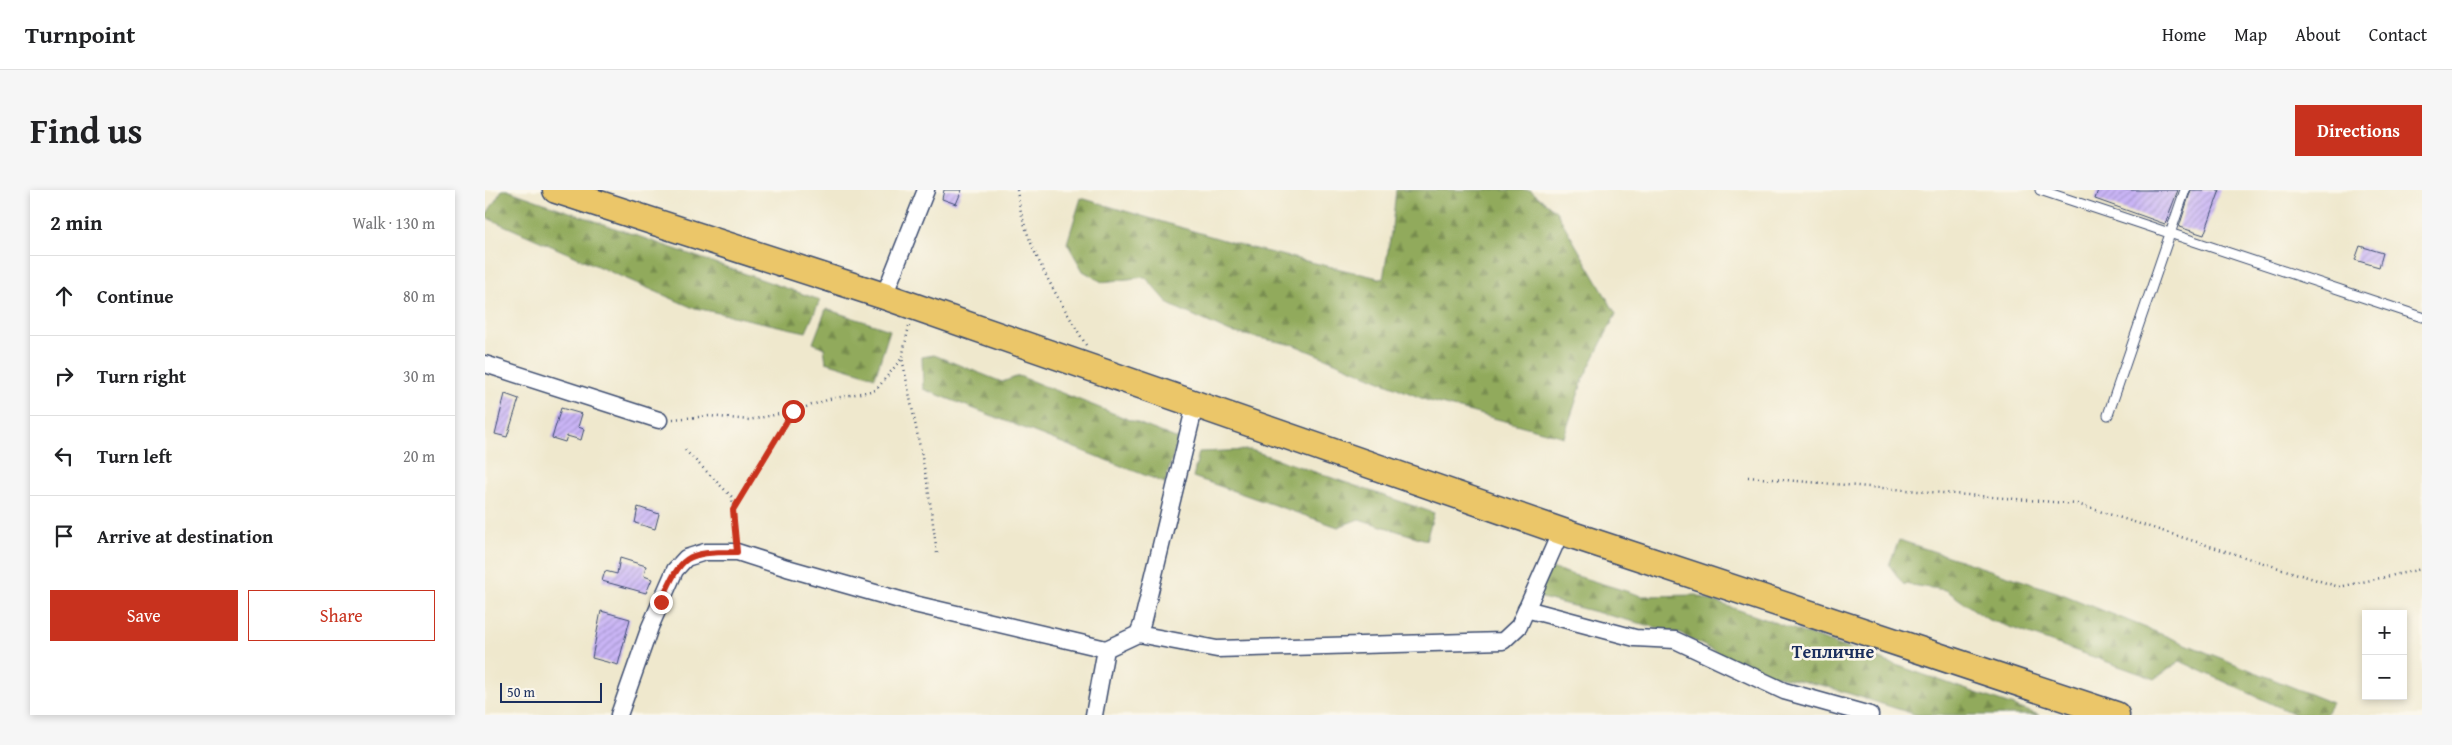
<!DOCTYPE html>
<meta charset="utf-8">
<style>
body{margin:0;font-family:"Gentium Book Plus",serif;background:#f6f6f6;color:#202124}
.controls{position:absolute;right:15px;bottom:15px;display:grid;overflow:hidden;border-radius:0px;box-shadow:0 2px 8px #0003}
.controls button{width:45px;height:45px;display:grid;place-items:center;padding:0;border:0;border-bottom:1px solid #e0e0e0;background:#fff;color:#202124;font:25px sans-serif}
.scale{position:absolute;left:15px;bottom:12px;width:102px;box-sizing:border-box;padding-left:5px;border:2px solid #1b2f5e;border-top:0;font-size:14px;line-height:18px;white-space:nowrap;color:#1b2f5e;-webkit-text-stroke:4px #fbf7ec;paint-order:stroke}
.stop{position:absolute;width:15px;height:15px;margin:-11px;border:4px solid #c8321e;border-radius:50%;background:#fff}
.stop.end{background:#c8321e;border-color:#fff;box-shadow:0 1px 5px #0008}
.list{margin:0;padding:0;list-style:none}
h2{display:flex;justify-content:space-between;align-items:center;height:65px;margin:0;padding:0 20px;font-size:21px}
h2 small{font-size:16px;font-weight:400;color:#757577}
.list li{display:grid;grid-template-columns:32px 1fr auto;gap:15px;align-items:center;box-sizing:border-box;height:80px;padding:0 20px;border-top:1px solid #e0e0e0}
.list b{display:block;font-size:19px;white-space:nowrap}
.list em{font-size:16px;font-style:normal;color:#757577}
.actions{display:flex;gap:10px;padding:15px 20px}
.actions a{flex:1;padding:11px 0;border:1px solid #c8321e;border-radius:0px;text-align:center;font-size:18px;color:#c8321e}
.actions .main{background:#c8321e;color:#fff}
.icon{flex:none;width:28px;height:28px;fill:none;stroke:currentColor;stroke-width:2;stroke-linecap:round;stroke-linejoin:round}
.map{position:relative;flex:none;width:1937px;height:525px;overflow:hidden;border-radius:0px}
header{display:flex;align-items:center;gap:30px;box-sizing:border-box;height:70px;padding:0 25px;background:#fff;border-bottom:1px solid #e0e0e0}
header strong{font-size:24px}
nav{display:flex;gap:28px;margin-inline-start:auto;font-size:18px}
.intro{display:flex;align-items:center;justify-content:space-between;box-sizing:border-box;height:120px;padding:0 30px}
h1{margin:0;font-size:35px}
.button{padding:12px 22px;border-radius:0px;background:#c8321e;color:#fff;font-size:18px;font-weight:700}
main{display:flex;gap:30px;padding:0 30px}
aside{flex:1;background:#fff;border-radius:0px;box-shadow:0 2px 8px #0003}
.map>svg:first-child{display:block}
.forest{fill:url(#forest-firs);stroke:#566c5c}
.building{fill:url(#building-hatch)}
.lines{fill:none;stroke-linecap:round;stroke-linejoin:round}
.lane-casing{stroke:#3b4b6f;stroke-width:11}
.street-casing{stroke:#3b4b6f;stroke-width:19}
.primary-casing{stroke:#3b4b6f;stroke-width:29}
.path{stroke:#3b4b6f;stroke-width:2.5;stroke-dasharray:1 4;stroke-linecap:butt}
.lane{stroke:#fff;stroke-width:9}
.street{stroke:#fff;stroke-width:16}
.primary{stroke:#ebc669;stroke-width:26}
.route{stroke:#c8321e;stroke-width:6}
.labels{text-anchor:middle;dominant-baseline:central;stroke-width:5;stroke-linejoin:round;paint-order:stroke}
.quarter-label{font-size:18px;font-weight:bold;fill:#1b2f5e;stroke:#fbf7ec}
</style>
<header>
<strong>Turnpoint</strong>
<nav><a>Home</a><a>Map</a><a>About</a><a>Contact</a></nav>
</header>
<div class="intro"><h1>Find us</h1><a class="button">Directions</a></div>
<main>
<aside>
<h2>2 min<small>Walk · 130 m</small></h2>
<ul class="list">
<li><svg class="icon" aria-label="ahead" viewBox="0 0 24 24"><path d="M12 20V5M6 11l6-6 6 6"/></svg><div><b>Continue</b></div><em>80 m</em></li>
<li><svg class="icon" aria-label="right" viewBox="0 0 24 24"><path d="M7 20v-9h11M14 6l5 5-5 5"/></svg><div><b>Turn right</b></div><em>30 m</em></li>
<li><svg class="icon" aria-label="left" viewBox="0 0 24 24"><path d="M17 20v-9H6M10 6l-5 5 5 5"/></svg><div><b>Turn left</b></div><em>20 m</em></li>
<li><svg class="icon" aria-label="arrive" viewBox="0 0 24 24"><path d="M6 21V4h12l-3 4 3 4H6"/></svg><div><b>Arrive at destination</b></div></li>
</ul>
<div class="actions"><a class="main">Save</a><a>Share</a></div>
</aside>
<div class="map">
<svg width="1937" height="525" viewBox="0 0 1937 525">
<defs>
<pattern id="forest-firs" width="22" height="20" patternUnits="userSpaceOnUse" patternTransform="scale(1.25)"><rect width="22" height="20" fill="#91aa5b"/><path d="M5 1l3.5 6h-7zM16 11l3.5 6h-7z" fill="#768b4e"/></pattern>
<pattern id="building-hatch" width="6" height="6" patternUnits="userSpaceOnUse" patternTransform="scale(1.25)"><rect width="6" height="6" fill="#cab5f6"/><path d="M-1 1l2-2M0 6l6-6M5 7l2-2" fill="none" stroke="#a394ca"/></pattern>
</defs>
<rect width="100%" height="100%" fill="#fbf7ec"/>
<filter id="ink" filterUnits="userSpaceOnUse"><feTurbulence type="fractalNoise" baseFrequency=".02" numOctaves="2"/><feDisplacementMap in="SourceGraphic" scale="10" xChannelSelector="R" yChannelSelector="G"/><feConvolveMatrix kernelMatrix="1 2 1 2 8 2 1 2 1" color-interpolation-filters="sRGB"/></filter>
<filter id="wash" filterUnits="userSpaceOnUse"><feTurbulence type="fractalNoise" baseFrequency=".0096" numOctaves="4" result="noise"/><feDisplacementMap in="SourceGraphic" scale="20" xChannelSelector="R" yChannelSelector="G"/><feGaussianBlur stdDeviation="1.12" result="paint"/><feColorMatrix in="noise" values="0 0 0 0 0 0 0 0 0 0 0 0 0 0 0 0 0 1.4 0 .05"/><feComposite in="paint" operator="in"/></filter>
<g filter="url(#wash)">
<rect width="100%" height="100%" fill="#efe8cd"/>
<path class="forest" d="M17 0H22L335 110 321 142 206 117 0 27Z
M911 0H1045L1071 21 1131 124 1099 187 1079 247 941 210 809 155 745 142 685 115 660 87 617 92 598 81 582 53 596 8 766 58 898 89 907 37Z
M341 119 405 140 390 187 341 172 339 158 328 153Z
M449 165 517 192 534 186 693 249 680 293 438 199 437 167Z
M766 260 949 323 941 350 874 329 853 337 708 287 714 262Z
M1414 350 1572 402 1847 513 1840 525H1811L1695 471 1670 489 1502 429 1461 400 1418 394 1404 375Z
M1066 378 1157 406 1211 405 1554 525H1432L1340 496 1268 481 1196 444 1053 407Z"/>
<g id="blocks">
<path class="building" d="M459 0H477L471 14 457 9Z
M1613 0H1693L1680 34 1610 9Z
M1706 0H1735L1719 45 1694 37Z
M1875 56 1898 63 1894 77 1870 70Z
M20 204 34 209 22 247 10 244Z
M76 218 97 224 93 237 99 239 96 250 82 246 80 252 67 248Z
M153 317 174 324 170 339 150 333Z
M135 368 161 376 159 386 167 389 161 403 117 391 120 381 132 384Z
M116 421 145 429 133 475 107 468Z"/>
</g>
</g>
<g filter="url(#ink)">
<use href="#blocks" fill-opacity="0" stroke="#3b4b6f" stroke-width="1"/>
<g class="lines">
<g class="lane-casing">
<path id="lane" d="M1555 0 1937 127
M1623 225 1700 0"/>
</g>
<g class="street-casing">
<path id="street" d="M399 106 441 0
M0 174 174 230
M1041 419 1150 448 1190 450 1299 501 1385 525
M653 444 732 459 1018 451 1034 436 1076 341
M134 525 165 437 190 380 201 368 220 362H252L302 378 429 414 621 459
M609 525 621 459 653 444 657 434 710 215"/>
</g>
<g class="primary-casing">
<path id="primary" d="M71 0 399 106 1087 345 1631 525"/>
</g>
<path class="path" d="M532 0C539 57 573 107 601 155
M424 136 417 168 443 297 452 363
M188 229 225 226 264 230 309 221 345 209 391 200 417 168
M200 260 247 307 251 348
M1263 287 1592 314 1854 397 1937 379
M248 320 309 221"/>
<use href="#lane" class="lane"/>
<use href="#street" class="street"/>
<use href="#primary" class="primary"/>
</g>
</g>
<g class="lines" filter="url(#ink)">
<path class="route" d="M176 412C197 365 199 362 252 362L248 320 308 221"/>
</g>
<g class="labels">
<g class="quarter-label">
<text x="1348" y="461">Тепличне</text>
</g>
</g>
</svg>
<div class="controls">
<button>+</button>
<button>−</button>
</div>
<div class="scale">50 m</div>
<div class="stop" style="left:308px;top:221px"></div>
<div class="stop end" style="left:176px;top:412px"></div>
</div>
</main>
